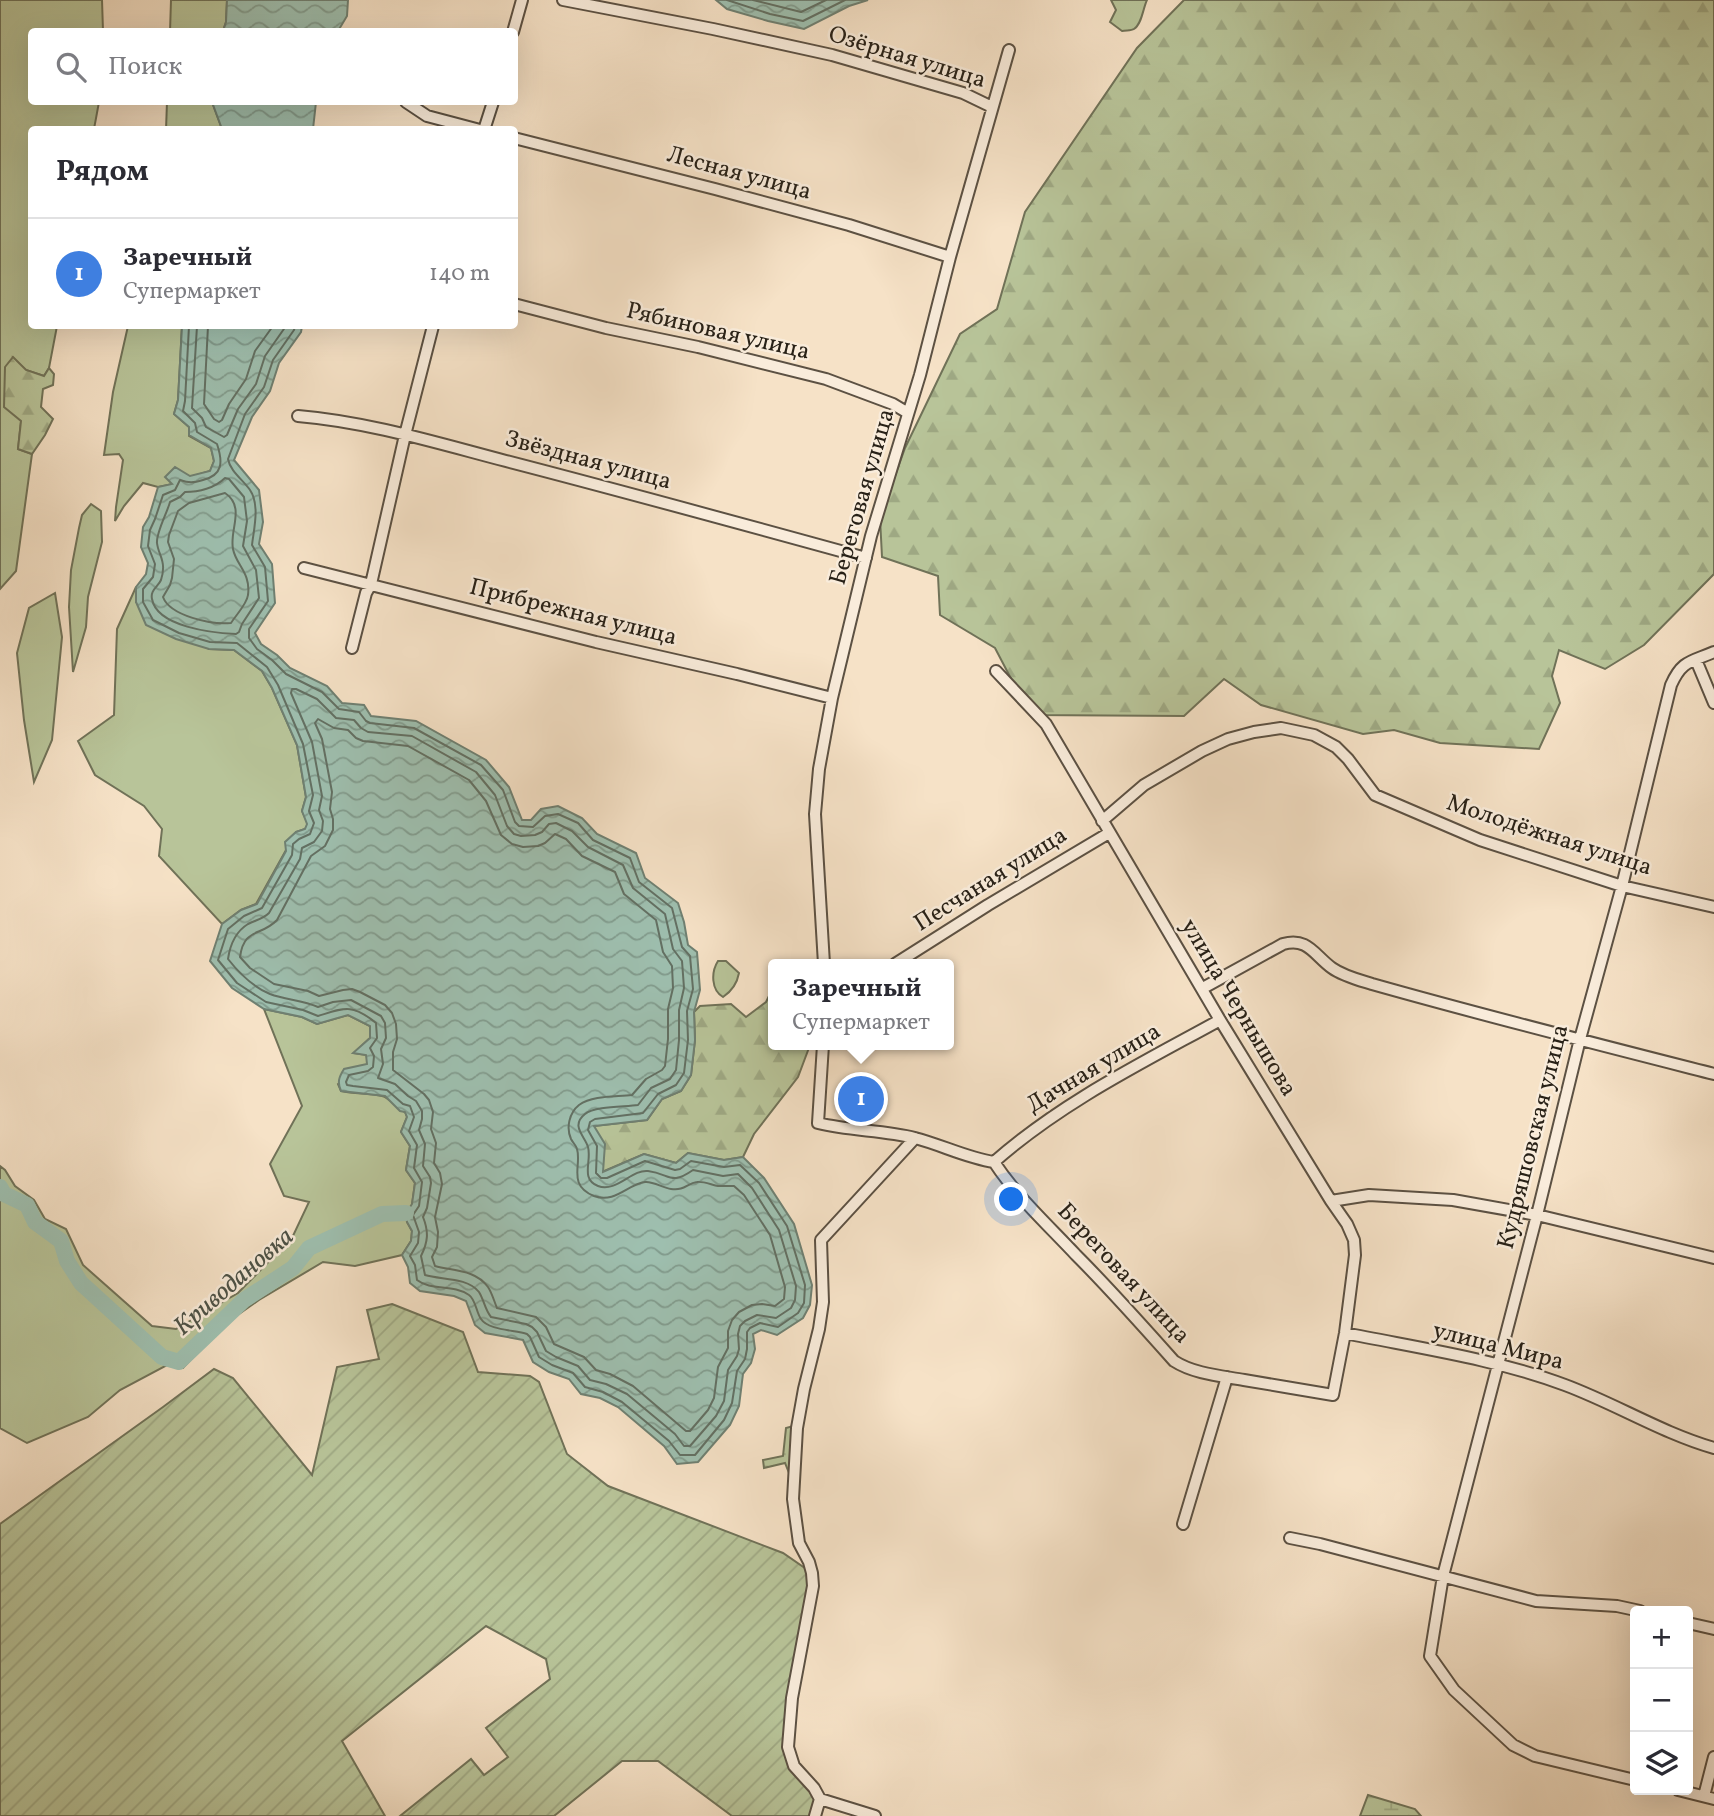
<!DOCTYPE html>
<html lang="ru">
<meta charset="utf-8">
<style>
body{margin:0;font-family:Vollkorn,serif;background:#f2f2f3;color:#2b2b33}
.controls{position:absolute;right:21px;bottom:21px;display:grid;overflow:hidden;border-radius:7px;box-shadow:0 7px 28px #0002}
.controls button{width:63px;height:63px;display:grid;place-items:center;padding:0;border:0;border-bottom:2px solid #e1e1e2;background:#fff;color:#2b2b33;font:35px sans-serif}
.you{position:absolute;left:1012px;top:1200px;width:24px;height:24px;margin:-18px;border:5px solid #fff;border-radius:50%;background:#1a73e8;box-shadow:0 0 0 10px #1a73e833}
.badge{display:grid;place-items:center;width:46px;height:46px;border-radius:50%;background:#8f2418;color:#fff;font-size:23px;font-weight:700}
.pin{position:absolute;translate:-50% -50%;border:4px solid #fff;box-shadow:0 2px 7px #0006}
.popup{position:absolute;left:768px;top:959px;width:186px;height:91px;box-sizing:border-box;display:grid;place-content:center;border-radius:7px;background:#fff;filter:drop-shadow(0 2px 5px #0005);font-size:23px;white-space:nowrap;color:#7c7c81}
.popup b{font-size:26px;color:#2b2b33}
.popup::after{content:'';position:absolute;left:50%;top:100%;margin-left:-14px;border:14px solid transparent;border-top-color:#fff}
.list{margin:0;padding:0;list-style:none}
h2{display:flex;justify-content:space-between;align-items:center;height:91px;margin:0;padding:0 28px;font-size:30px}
h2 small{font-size:23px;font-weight:400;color:#7c7c81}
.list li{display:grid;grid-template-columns:46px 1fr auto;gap:21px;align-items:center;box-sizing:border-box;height:112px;padding:0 28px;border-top:2px solid #e1e1e2}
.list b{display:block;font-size:26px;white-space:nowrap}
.list p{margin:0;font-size:23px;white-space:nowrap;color:#7c7c81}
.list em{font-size:23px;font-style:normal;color:#7c7c81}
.icon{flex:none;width:38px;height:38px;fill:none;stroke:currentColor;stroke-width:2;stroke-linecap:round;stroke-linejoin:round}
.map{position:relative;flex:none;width:1714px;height:1816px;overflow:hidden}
.search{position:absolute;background:#fff;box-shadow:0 7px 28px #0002;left:28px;top:28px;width:490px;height:77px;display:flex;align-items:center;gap:18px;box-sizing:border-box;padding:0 24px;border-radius:7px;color:#7c7c81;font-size:26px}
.panel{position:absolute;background:#fff;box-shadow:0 7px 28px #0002;left:28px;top:126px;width:490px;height:203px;border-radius:7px}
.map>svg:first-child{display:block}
.green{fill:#b8c499;stroke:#707258;stroke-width:2}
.forest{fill:url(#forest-firs);stroke:#707258;stroke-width:2}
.wetland{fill:url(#wetland-marsh);stroke:#707258;stroke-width:2}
.garden{fill:url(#garden-furrows);stroke:#707258;stroke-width:2}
.water{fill:url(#water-waves);stroke:#6f8072;stroke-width:2}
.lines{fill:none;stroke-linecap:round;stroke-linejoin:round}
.shore{stroke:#637063;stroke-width:2}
.river{stroke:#9ebfaf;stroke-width:16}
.minor-casing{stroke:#5c5143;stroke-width:14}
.minor{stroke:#f9ecdb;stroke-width:10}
.labels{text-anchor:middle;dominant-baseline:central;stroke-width:5;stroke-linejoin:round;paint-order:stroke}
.street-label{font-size:24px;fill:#282117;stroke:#f9ecdb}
.water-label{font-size:26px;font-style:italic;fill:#4b5045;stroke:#f9ecdb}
</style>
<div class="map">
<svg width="1714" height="1816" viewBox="0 0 1714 1816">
<defs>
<pattern id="forest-firs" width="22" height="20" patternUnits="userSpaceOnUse" patternTransform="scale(1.75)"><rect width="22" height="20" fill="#b8c499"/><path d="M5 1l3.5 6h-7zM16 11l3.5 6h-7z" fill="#9ea883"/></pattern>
<pattern id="wetland-marsh" width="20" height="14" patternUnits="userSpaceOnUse" patternTransform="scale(1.75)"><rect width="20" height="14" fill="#b8c499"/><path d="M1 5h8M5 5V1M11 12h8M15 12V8" fill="none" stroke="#9ea883"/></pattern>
<pattern id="garden-furrows" width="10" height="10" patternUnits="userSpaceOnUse" patternTransform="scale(1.75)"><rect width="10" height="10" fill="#b8c499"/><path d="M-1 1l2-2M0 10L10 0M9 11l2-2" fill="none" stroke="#9ea883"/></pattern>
<pattern id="water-waves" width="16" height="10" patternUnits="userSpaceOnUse" patternTransform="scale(1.75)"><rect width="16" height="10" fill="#9ebfaf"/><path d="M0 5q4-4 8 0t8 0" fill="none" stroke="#819b8d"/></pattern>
</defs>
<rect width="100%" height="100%" fill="#f6e2c7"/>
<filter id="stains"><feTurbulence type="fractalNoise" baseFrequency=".00286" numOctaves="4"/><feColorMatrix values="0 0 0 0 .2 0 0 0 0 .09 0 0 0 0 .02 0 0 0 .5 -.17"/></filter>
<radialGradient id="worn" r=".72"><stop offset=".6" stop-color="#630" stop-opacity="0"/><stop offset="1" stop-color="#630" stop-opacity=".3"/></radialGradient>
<path class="green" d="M0 0H102L103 31 32 32V102H99L94 129 32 130V326H57L49 368 44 376 26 370 13 358 21 421 18 449 32 454 16 571 0 589Z
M171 0H227L226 22 223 31 170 32Z
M1111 0H1147C1143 8 1142 24 1134 29 1131 31 1126 30 1122 31L1110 22 1116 10Z
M167 102H212L222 129 166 130Z
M128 326H182L178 400 174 414 189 427V436L211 448 214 461 210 471 190 477 173 484 158 487 143 483 124 506 115 521 116 507 123 460 119 454 104 455 113 392Z
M91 504 101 511 102 542 88 597 86 627 73 672 69 607 71 570 79 528 82 515Z
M136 587V602L209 649 234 650 262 671 272 688 297 745 306 797 302 811 308 824 305 829 296 832 256 904 241 910 222 924 159 856 162 829 144 806 95 775 78 741 114 715 117 629Z
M55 593 62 637 52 740 34 782 24 720 17 653 29 608Z
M718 961H726L739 973C737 984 732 991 723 997 711 990 711 972 718 961Z
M264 1009 302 1017 317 1024 348 1015 370 1026 371 1037 354 1053 367 1055V1064L338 1084 341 1091C355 1094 369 1093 382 1096 391 1098 396 1109 405 1112L407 1117 401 1132 410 1146 406 1170 415 1183 412 1205 406 1213 407 1222 412 1231 411 1241 402 1255 355 1266 323 1262 259 1300 222 1326 183 1368 167 1365 120 1390 88 1417 27 1443 0 1428V1166L5 1170 15 1186 34 1200 45 1219 66 1229 83 1265 152 1326 176 1329 238 1293 292 1238 309 1202 284 1196 270 1164 302 1106Z"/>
<path class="forest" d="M1184 0H1714V574L1644 645 1605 669 1559 650 1552 676 1560 703 1539 749 1440 743 1394 730 1363 734 1261 705 1224 679 1184 716 1030 715 995 648 940 615 938 576 882 557 880 518 905 448 960 334 997 309 1025 212 1137 48Z
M13 357 26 370 44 376 49 368 54 374 53 385 43 389 41 407 53 419 45 435 32 454 18 449 21 421 4 407 5 367Z
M773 988 774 1045H810L798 1077 754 1134 743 1157 724 1160 688 1153 676 1163 644 1154 602 1172 594 1126 647 1120 662 1099 681 1091 691 1075 695 1040 694 1012 700 1006 731 1004 746 1017 766 1002Z"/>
<path class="wetland" d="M793 1426 791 1478 785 1463 764 1468 763 1460 783 1456 786 1428Z
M1368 1795 1415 1809 1421 1816H1360Z"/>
<path class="garden" d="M392 1304 463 1332 478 1372 530 1376 539 1382 567 1454 608 1486 783 1553 812 1573 788 1747 820 1799 815 1816H732L658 1761H622L554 1816H400L471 1759 484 1775 508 1757 486 1728 550 1679 546 1659 486 1626 342 1741 385 1816H0V1524L163 1407 214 1369 233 1378 312 1475 337 1367 379 1359 367 1310Z"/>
<path class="water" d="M227 0H348L347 16 338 31H223L226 22Z
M716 0H868L849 6 804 29 768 21 727 9Z
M212 102H316L313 129H222Z
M182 326H302L301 332 279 363 270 391 252 417 234 460 259 490 263 522 259 544 272 564 275 603 255 633 261 644 277 655 290 668 327 686 342 703 364 705 371 716 416 721 486 760 509 787 522 820H531L541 809 558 806 582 818 597 834 636 853 645 878 678 903 684 922 688 945 697 952 700 990 694 1012 695 1040 691 1075 681 1091 662 1099 647 1120 594 1126 605 1144 603 1172 644 1154 676 1163 688 1153 724 1160 743 1157 764 1178 794 1224 812 1285 810 1305 803 1318 777 1335 761 1330 753 1334 755 1349 751 1363 743 1374 739 1406 730 1425 698 1462 677 1464 664 1446 618 1407 600 1398 581 1394 569 1379 549 1372 533 1362 523 1340 485 1333 475 1325 466 1301 454 1296 420 1291 410 1283 408 1267 402 1255 411 1241 412 1231 407 1222 406 1213 412 1204 415 1183 406 1170 410 1146 401 1132 407 1117 405 1112 400 1111 385 1096 341 1091C337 1082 339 1077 344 1069L367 1064 366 1055 353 1053 370 1038V1026L348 1015 317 1024 302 1017 264 1009 232 988 210 961 222 924 241 910 257 904 286 851 285 842 296 832 305 829 307 824 302 811 306 797 297 745 272 688 262 671 234 650 209 649 176 639 146 625 136 602V587L146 574 148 563 141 547 143 527 149 517 158 487 172 484 165 477 175 467 190 476 210 471 214 461 211 448 189 435V427L174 414 178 400Z"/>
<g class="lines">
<path class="shore" d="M727 0 770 14 803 21 845 0
M753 0 801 12 826 0
M189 326 185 401 183 411 195 423 197 432 217 444C223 462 223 475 203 480 193 483 189 483 180 480L175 490 163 495 155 519 150 530 148 546 155 564 153 577 143 589V602L153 620 179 633 210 642 237 643 267 667 278 685 303 744 313 795 309 811 314 823 310 834 299 839 293 844 292 855 262 908 244 916 228 929 218 960 237 983 266 1002 303 1010 318 1016C344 1008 352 1003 376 1023L377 1038 370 1048 374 1056 373 1067 368 1071 349 1075 346 1082 347 1085 353 1086 387 1090 403 1104 410 1106 414 1117 409 1131 417 1145 414 1168 422 1182 419 1206 413 1215 419 1232 418 1243 410 1256 415 1265 417 1280C431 1291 453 1284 469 1295 476 1300 476 1312 481 1319 488 1330 514 1330 527 1334L530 1337 539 1357 552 1365 573 1373 585 1387 603 1392 622 1402 669 1441 680 1455H695L724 1420 732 1403 737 1371 745 1359 747 1349V1332L750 1328 760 1323 778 1327 798 1313 804 1303 805 1285 787 1226 759 1183 740 1165 724 1167 691 1161 680 1169 675 1170 645 1161 607 1178H601L596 1173 597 1146 588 1130 590 1122 595 1119 643 1113 658 1094 676 1085 684 1073 688 1040 687 1011 693 989 690 956 682 947 672 908 639 882 630 858 593 840 578 823 558 814 545 816 533 827 519 826 515 822 503 790 481 765 414 728 370 723 366 721 359 712 339 709 322 692 286 674 272 660 257 649 249 638V629L268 601 265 567 252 545C254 528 260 505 250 490 243 480 230 471 228 459L245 414 264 387 273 360 294 330 295 326
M197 326 192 408 202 418 206 427 224 437 227 435 238 409 256 384 265 356 286 326
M208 326 204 404 214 419 219 422 222 420 229 404 246 379 255 351 273 326
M225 478 229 479 244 497 247 521 243 546 256 570 259 598 242 624 239 632 236 634C213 633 157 627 152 599 150 590 158 587 161 580 162 577 163 572 163 569 164 559 158 553 157 543 156 533 167 513 170 502L180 497 185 492C199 492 215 488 225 478Z
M225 493C246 507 229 530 233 549 236 565 251 573 248 595 247 604 236 615 231 623 212 625 170 616 163 597L170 585 172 578 174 559 168 542 169 535 178 511 189 503Z
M292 689H296L317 699 336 718 354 720 361 728 368 732 412 736 476 772 495 795 507 826 514 834 521 836 535 835 542 832 549 824 556 823 572 831 588 847 623 865 633 888 665 914 673 949 682 961 684 988 679 1010V1040L676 1070 670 1079 651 1088 638 1105C625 1107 595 1106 585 1114 570 1126 585 1136 588 1147 592 1161 580 1179 598 1186 616 1193 632 1169 648 1171 671 1174 670 1186 693 1170L723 1176 738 1174 752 1188 779 1230 796 1286 795 1300 791 1308 776 1318 757 1315 745 1321 740 1326 738 1334 739 1349 737 1356 728 1370 724 1401 716 1416 690 1446H684L675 1434 627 1394 606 1384 590 1380 578 1366 556 1357 546 1351 537 1332 532 1327 526 1324 491 1317C485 1310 484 1300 479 1292 467 1277 441 1280 425 1275L421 1256C428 1242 429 1232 423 1217L427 1208 431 1183 430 1177 423 1166 425 1144 419 1130 422 1119V1111L416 1101 408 1096 395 1084 378 1078 383 1064 381 1049 386 1038 385 1023 381 1016 351 1000 333 1002 318 1007C302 1000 286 1000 270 994 253 987 239 973 228 959 230 945 235 932 248 924 256 920 263 919 269 913L300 859 302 848 314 842 322 831 323 821 319 810 322 796 312 742 291 693Z
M318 719 334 728 348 730 356 738 363 741 408 746 469 780 486 801 501 835 512 844 523 847 538 846 545 843 555 834 566 839 582 856 615 872 624 894 656 920 663 952 672 966 673 988 668 1009V1039L665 1066 662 1070 646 1079 632 1095C616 1097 593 1095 579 1105 569 1113 566 1128 571 1139 573 1143 576 1145 577 1149 582 1165 567 1185 594 1196 615 1204 628 1184 645 1182 653 1181 663 1188 671 1189 685 1191 687 1183 697 1182 703 1181 712 1185 718 1186 723 1186 729 1186 734 1186L744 1195 770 1235 785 1287 784 1299 775 1306 762 1304 752 1305 739 1312 732 1320 728 1331V1348L718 1367 714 1398 708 1410 690 1431H686L633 1386 610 1374 596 1370 584 1357 554 1344 546 1327 536 1317 497 1308C494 1301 492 1293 488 1287 475 1269 452 1271 435 1266L432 1257 437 1247 438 1232 435 1217 442 1184 440 1173 434 1163 436 1143 431 1129 433 1112 429 1100 424 1094 393 1070V1052L397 1039 396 1024 392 1013 385 1005 360 992 352 989 343 990 319 996 308 991 274 984 250 968 240 957C244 927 261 937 277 920L311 856 325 846 333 830V819L330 809 332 792 322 739 315 723Z"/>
<path class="river" d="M0 1187 4 1194 27 1205 35 1222 61 1241 67 1261 81 1283 162 1357 179 1362 244 1300 293 1268 309 1248 382 1214 406 1213"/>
<g class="minor-casing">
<path id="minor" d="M563 0 713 29 832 55 963 93 992 107
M513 32 522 0
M406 102 427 116 480 130
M484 130 493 102
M514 138 715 189 849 225 950 257
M514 304 606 328 698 347 826 379 893 404 908 413
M298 416C369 422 437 443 506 461 626 492 746 525 866 558
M304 568 596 642 737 674 832 698
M352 648 366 593 371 584 405 435 433 326
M1696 660 1714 703
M1102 821 1144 785 1202 751 1228 739 1254 732 1281 728 1314 735 1336 747 1348 759 1375 795 1480 840 1622 886 1714 907
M824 964 815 814 819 769 832 698 871 536 920 375 950 257 1009 50
M895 964 988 905 1109 833
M1203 988 1283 944C1308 937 1314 955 1332 968 1343 976 1359 980 1372 984 1485 1016 1600 1045 1714 1074
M823 1045 818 1123C850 1131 883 1130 915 1138 942 1145 967 1158 994 1162 1017 1197 1048 1225 1076 1255 1110 1289 1142 1325 1174 1361 1194 1374 1222 1376 1244 1380 1274 1385 1303 1390 1333 1395L1345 1333 1355 1255 1354 1240 1347 1224 1331 1201 1220 1020 1046 724 996 671
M994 1162C1062 1102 1142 1063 1220 1020
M1331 1201 1369 1195 1453 1200 1537 1215 1714 1258
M1345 1333C1418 1348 1496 1359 1565 1385 1616 1404 1662 1433 1714 1448
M1183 1524 1227 1377
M1290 1538 1320 1544 1536 1601 1617 1606 1640 1611
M1688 1623 1714 1629
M1635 1780 1535 1756 1513 1745 1454 1690 1430 1656 1443 1576 1537 1215 1580 1039 1622 886 1671 685C1682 660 1691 662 1714 652
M1678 1790 1714 1799
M1704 1796 1714 1757
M820 1799 875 1816
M815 1816 820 1799 814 1788 794 1766 788 1747 792 1698 813 1586 812 1573 809 1562 799 1543 793 1499 797 1428 804 1389 819 1329 823 1302 821 1240 915 1138"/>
</g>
<use href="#minor" class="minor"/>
</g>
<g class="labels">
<g class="street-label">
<text transform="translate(907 58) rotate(17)">Озёрная улица</text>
<text transform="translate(739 174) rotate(15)">Лесная улица</text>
<text transform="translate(718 332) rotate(13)">Рябиновая улица</text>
<text transform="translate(588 461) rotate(15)">Звёздная улица</text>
<text transform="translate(863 497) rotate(-74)">Береговая улица</text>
<text transform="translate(573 613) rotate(14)">Прибрежная улица</text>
<text transform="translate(1549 836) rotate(18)">Молодёжная улица</text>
<text transform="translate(991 880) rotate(-32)">Песчаная улица</text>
<text transform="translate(1238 1008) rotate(59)">улица Чернышова</text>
<text transform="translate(1094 1069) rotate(-31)">Дачная улица</text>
<text transform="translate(1534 1137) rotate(-76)">Кудряшовская улица</text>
<text transform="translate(1123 1274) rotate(47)">Береговая улица</text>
<text transform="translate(1498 1347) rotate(14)">улица Мира</text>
</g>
<g class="water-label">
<text transform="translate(234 1282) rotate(-41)">Криводановка</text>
</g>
</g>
<rect width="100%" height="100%" filter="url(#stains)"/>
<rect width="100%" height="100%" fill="url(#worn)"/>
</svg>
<div class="controls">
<button>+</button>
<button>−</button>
<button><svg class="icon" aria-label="layers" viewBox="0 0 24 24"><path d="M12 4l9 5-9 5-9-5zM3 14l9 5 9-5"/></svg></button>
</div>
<div class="you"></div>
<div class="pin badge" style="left:861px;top:1099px;background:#3f7fe0">1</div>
<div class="popup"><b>Заречный</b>Супермаркет</div>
<div class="search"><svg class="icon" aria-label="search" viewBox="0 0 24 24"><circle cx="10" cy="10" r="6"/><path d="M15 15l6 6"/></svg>Поиск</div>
<section class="panel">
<h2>Рядом<small></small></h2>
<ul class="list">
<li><span class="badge" style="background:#3f7fe0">1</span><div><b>Заречный</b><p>Супермаркет</p></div><em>140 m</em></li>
</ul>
</section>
</div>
